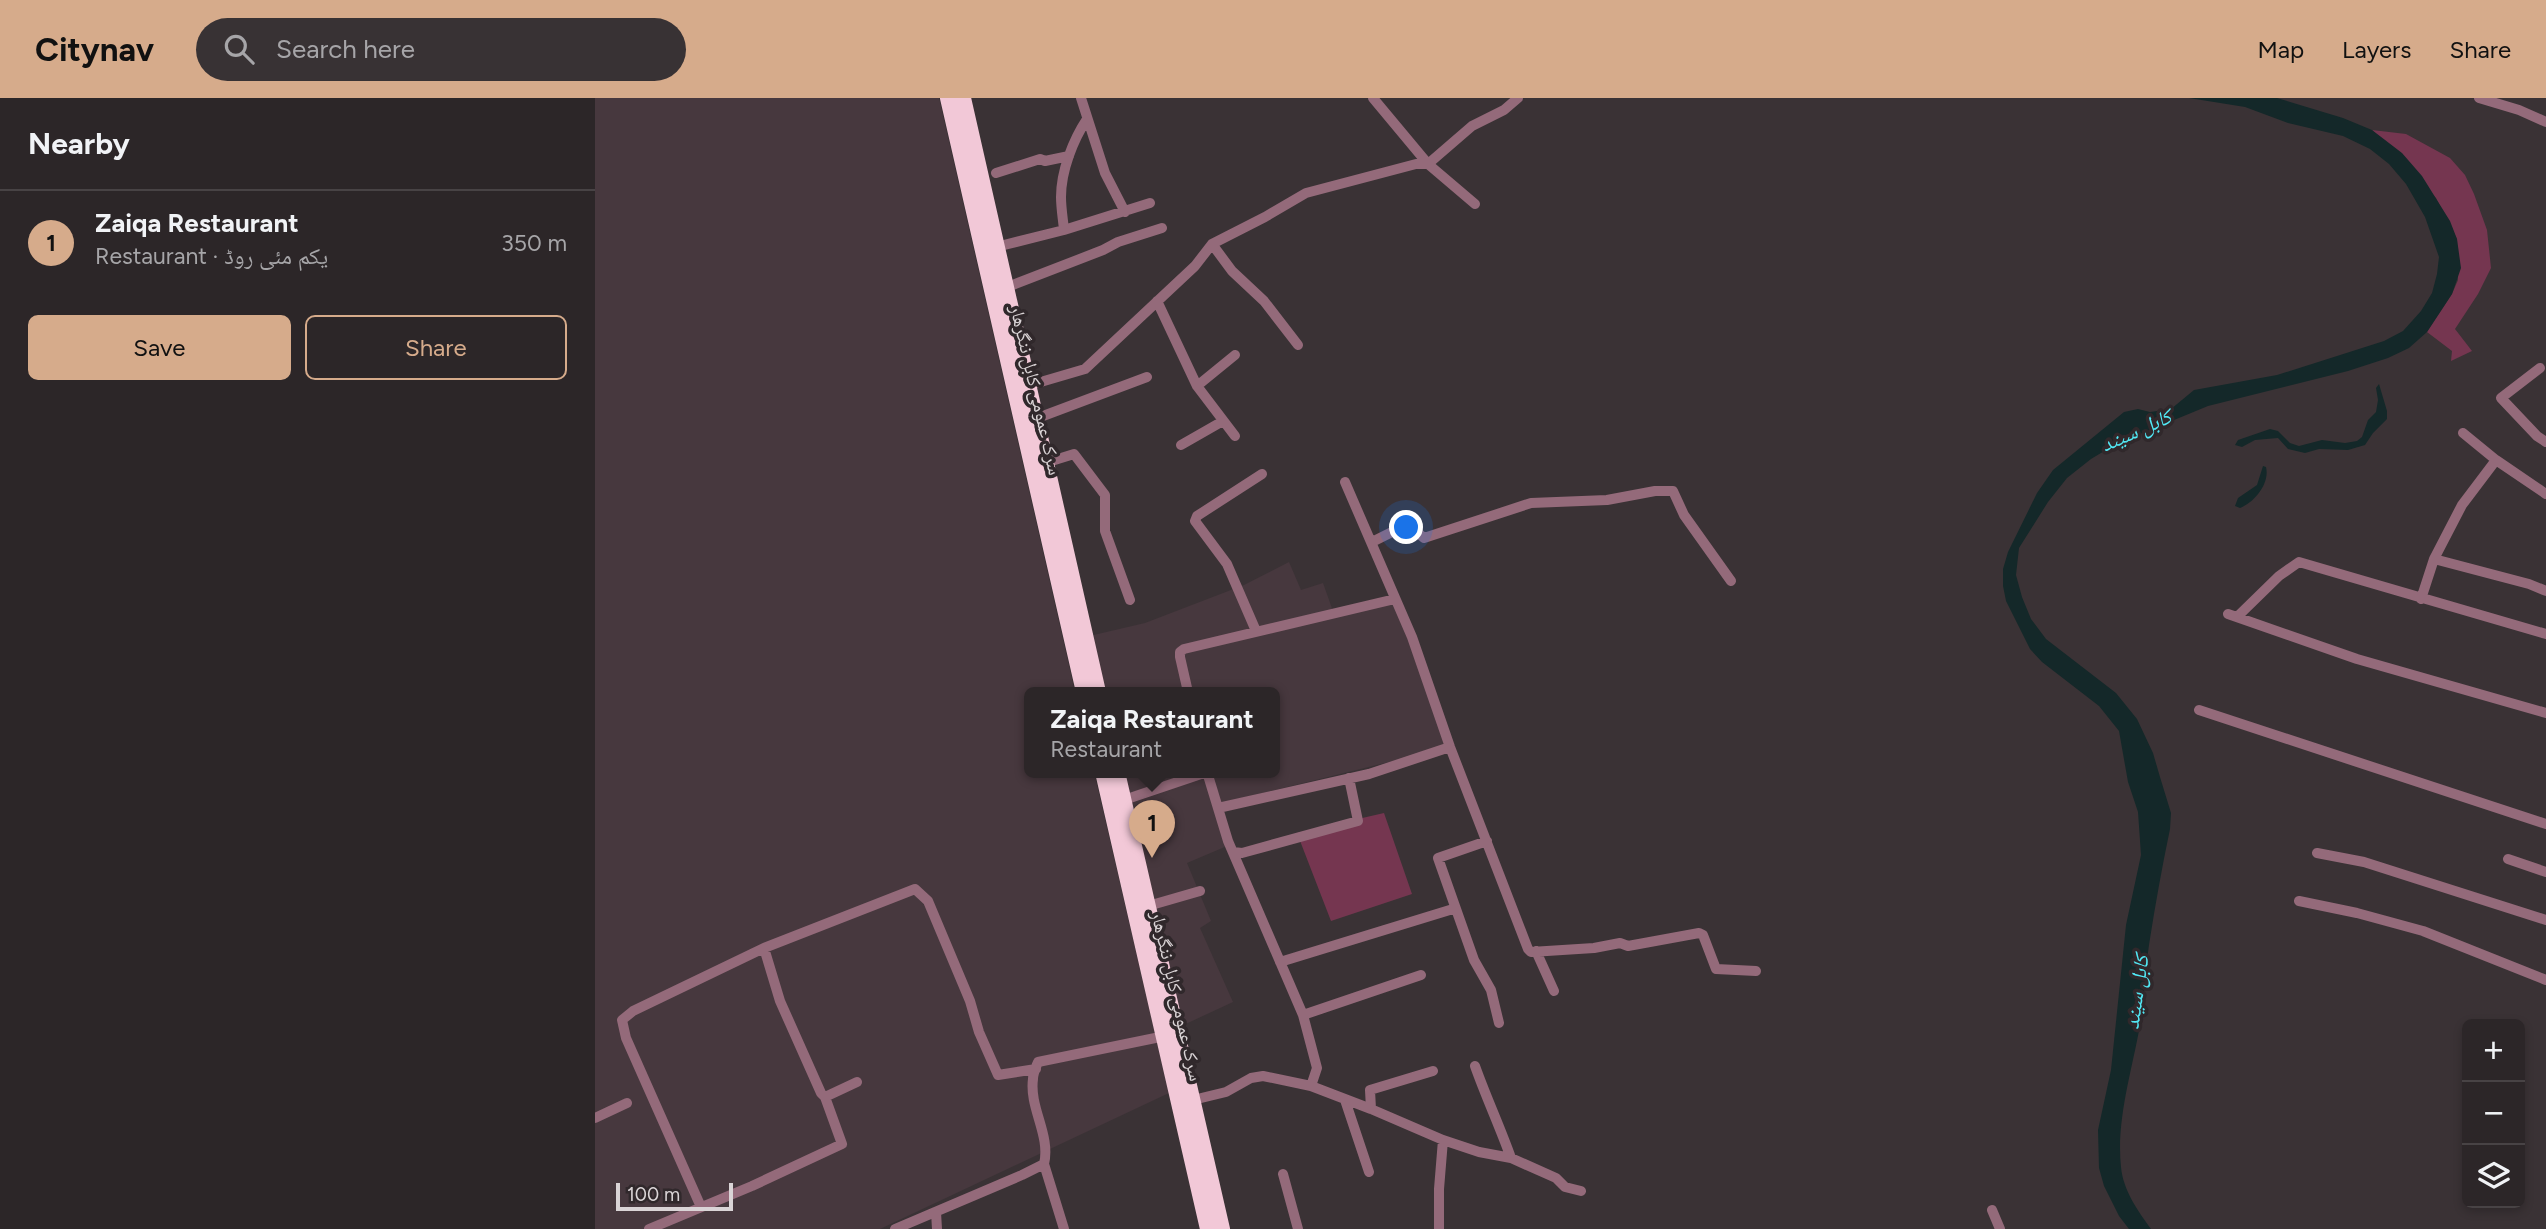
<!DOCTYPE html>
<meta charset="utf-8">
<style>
body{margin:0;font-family:Figtree,"Noto Naskh Arabic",sans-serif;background:#383234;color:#f1f3f6}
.controls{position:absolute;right:21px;bottom:21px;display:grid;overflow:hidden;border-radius:10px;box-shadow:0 4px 10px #0003}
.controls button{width:63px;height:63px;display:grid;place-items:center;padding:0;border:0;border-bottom:2px solid #484345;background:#2c2628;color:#f1f3f6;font:35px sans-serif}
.scale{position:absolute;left:21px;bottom:18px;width:117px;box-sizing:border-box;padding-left:7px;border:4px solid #dad4d6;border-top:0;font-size:19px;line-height:24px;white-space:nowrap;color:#dad4d6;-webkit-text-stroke:5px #30282b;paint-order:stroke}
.you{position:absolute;left:812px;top:430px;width:24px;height:24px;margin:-18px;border:5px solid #fff;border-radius:50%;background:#1a73e8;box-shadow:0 0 0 10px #1a73e833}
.badge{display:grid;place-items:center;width:46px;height:46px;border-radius:50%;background:#d6ab8b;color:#111;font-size:23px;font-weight:700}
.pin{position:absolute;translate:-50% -58px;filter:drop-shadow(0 2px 4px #0008)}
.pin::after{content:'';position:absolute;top:37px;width:24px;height:21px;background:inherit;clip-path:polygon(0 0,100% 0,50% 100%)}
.popup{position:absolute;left:429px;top:589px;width:256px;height:91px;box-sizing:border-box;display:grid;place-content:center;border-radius:10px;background:#2c2628;filter:drop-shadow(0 2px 5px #0005);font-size:23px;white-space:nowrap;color:#a6a5a8}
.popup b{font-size:26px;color:#f1f3f6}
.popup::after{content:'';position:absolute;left:50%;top:100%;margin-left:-14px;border:14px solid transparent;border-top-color:#2c2628}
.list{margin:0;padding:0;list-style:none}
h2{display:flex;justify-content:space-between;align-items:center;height:91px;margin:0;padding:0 28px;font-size:30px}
h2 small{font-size:23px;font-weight:400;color:#a6a5a8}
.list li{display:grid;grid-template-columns:46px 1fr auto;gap:21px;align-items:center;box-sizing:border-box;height:105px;padding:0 28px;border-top:2px solid #484345}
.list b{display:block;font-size:26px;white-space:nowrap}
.list p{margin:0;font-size:23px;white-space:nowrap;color:#a6a5a8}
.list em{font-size:23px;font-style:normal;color:#a6a5a8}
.actions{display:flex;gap:14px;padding:21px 28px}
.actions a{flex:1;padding:16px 0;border:2px solid #d6ab8b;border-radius:10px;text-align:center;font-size:24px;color:#d6ab8b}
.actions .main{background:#d6ab8b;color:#111}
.icon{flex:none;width:38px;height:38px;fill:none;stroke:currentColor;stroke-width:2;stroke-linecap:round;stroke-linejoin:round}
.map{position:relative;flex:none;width:1951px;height:1131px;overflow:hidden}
header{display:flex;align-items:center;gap:42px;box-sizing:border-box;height:98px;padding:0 35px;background:#d6ab8b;color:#111}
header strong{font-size:33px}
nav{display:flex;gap:38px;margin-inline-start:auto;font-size:24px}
.search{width:490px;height:63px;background:#383234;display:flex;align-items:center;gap:18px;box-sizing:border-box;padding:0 24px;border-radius:38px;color:#a6a5a8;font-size:26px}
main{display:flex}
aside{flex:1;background:#2c2628}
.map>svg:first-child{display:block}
.built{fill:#47383e}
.green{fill:#753650}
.water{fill:#142829}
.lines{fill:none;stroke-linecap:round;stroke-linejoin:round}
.minor{stroke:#946a7a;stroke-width:10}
.highway{stroke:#f2c8d7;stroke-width:16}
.labels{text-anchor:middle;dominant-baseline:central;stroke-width:7;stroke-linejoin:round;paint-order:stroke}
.street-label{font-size:19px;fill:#dad4d6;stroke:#30282b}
.water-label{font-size:21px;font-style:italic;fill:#52e9f5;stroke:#30282b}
</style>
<header>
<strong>Citynav</strong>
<div class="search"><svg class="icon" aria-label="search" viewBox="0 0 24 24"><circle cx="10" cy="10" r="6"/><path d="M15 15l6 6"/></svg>Search here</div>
<nav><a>Map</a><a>Layers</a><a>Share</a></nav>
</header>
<main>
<aside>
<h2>Nearby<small></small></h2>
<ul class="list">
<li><span class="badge">1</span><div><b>Zaiqa Restaurant</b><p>Restaurant · یکم مئی روڈ</p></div><em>350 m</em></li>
</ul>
<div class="actions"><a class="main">Save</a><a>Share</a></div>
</aside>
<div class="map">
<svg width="1951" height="1131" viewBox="0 0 1951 1131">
<rect width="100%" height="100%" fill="#3a3235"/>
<path class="built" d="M0 0H344L480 594H434V674H499L574 995 285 1131H0Z
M694 464 706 492 728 485 739 516 800 501 855 649 623 706 632 748 592 765 616 823 605 830 638 904 582 930 522 674H680V594H503L490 539 550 525 649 487Z"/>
<path class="green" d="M1777 32 1811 36 1855 60 1870 77 1879 96 1892 132 1896 170 1883 196 1860 231 1877 253 1856 263 1857 253 1832 234 1857 196 1863 182 1862 141 1841 100Z
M789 715 817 796 736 823 702 735Z"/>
<path class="water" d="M1594 0H1682L1748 20 1777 32 1807 55 1827 78 1855 123 1862 141 1866 170 1857 196 1832 234 1814 250 1793 260 1753 273 1613 308 1521 346 1496 361 1472 380 1453 404 1424 450 1421 477 1427 499 1436 521 1451 541 1521 595 1542 621 1558 655 1565 679 1576 715 1575 731C1567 769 1560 808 1554 847 1550 873 1550 900 1545 927 1537 973 1521 1022 1526 1069 1528 1092 1543 1113 1556 1131H1534L1524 1118 1509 1088 1504 1070 1503 1032 1516 972 1531 827 1546 757 1543 714 1533 684 1524 633 1504 608 1447 564 1435 551 1411 503 1408 488V471L1413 454 1442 395 1458 372 1529 314 1543 311 1555 314 1576 311 1599 292 1682 277 1789 243 1808 233 1826 213 1837 195 1842 176 1844 159 1830 119 1811 86 1794 66 1775 51 1748 38 1693 25 1650 9Z
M1784 286 1792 313V321L1778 335 1770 347 1753 352 1724 351 1710 355 1693 351 1683 340 1660 342 1647 349 1640 347 1643 342 1675 331 1683 333 1695 345 1704 348 1727 342 1750 345 1762 343 1767 339 1773 322 1781 314 1783 302 1781 290Z
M1668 368 1671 369C1675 385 1660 404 1645 410L1640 408 1643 400 1662 387Z"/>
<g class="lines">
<path class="minor" d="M486 0 510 75 530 114
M778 0 833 66 880 106
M1884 0 1924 12 1951 24
M401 75 445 61 450 63 474 58
M469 132C468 121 466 110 466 99 466 73 478 42 492 21
M617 146 637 173 669 203 703 247
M401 149 469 132 555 105
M410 190 508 152 523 144 567 130
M562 203 602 288 640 338
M1945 270 1906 300 1942 338 1951 344
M432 288 490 271 600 168 617 146 670 119 711 95 821 66H833L877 28 909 12 923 0
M602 288 640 257
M440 321 552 279
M1868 335 1901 362 1951 396
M586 347 628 323
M450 365 479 356 510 397V433L535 502
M750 384 817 539 855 649 933 851 936 854 999 850 1025 845 1033 848 1104 835 1108 837 1121 871 1161 873
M777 444 813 426 829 440 936 405 1012 402 1060 393H1078L1089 417 1136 483
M1839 461 1934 486 1951 493
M1826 501 1839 461 1867 407 1901 362
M1633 516 1762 561 1951 615
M1642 519 1684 478 1704 464 1951 536
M661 533 632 466 600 423 602 418 667 376
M593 594 585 559V554L589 551 800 501
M1604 612 1951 726
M612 674 633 743 708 917 722 970 716 988
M529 702 612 674
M623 710 774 676 855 649
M892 743 843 760 879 862 896 892 904 925
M638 754 647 755 763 723 754 680
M1722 755 1769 764 1951 822
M1913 761 1951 774
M1704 803 1762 815 1828 833 1951 882
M553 808 605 793
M941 853 959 893
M685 864 858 811
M708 917 826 877
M880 968C891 999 905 1029 916 1060
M230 999 262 984
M598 1002 631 994 656 980 668 978 716 988 776 1011 848 1042 884 1054 916 1060 961 1080 970 1089 986 1093
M750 1002 774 1074
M776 1011 775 992 838 973
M0 1020 32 1005
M449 1066 469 1131
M688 1076 703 1131
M106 1109 31 940 27 922 38 913 169 850 320 791 333 803 375 903 384 934 403 977 441 971
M1397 1112 1405 1131
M341 1114 342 1131
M54 1131 157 1088 247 1046 230 999 226 995 185 903 169 850
M300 1131 427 1077 449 1066C456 1037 434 1010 438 981 438 975 441 969 443 964L570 938
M844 1131V1091L848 1042"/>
<path class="highway" d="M353 0 489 594
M368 0 503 594
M508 674 613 1131
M522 674 627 1131"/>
</g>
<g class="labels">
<g class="street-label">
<text transform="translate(441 292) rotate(77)">سرک عمومی کابل ننگرهار</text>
<text transform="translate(582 898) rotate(77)">سرک عمومی کابل ننگرهار</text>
</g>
<g class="water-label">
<text transform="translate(1541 332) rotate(-24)">کابل سيند</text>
<text transform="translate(1541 894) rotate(-82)">کابل سيند</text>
</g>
</g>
</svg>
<div class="controls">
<button>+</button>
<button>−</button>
<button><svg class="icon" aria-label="layers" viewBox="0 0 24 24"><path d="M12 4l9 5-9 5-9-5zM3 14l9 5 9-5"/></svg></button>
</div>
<div class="scale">100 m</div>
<div class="you"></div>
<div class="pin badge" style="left:557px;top:760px">1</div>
<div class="popup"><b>Zaiqa Restaurant</b>Restaurant</div>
</div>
</main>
